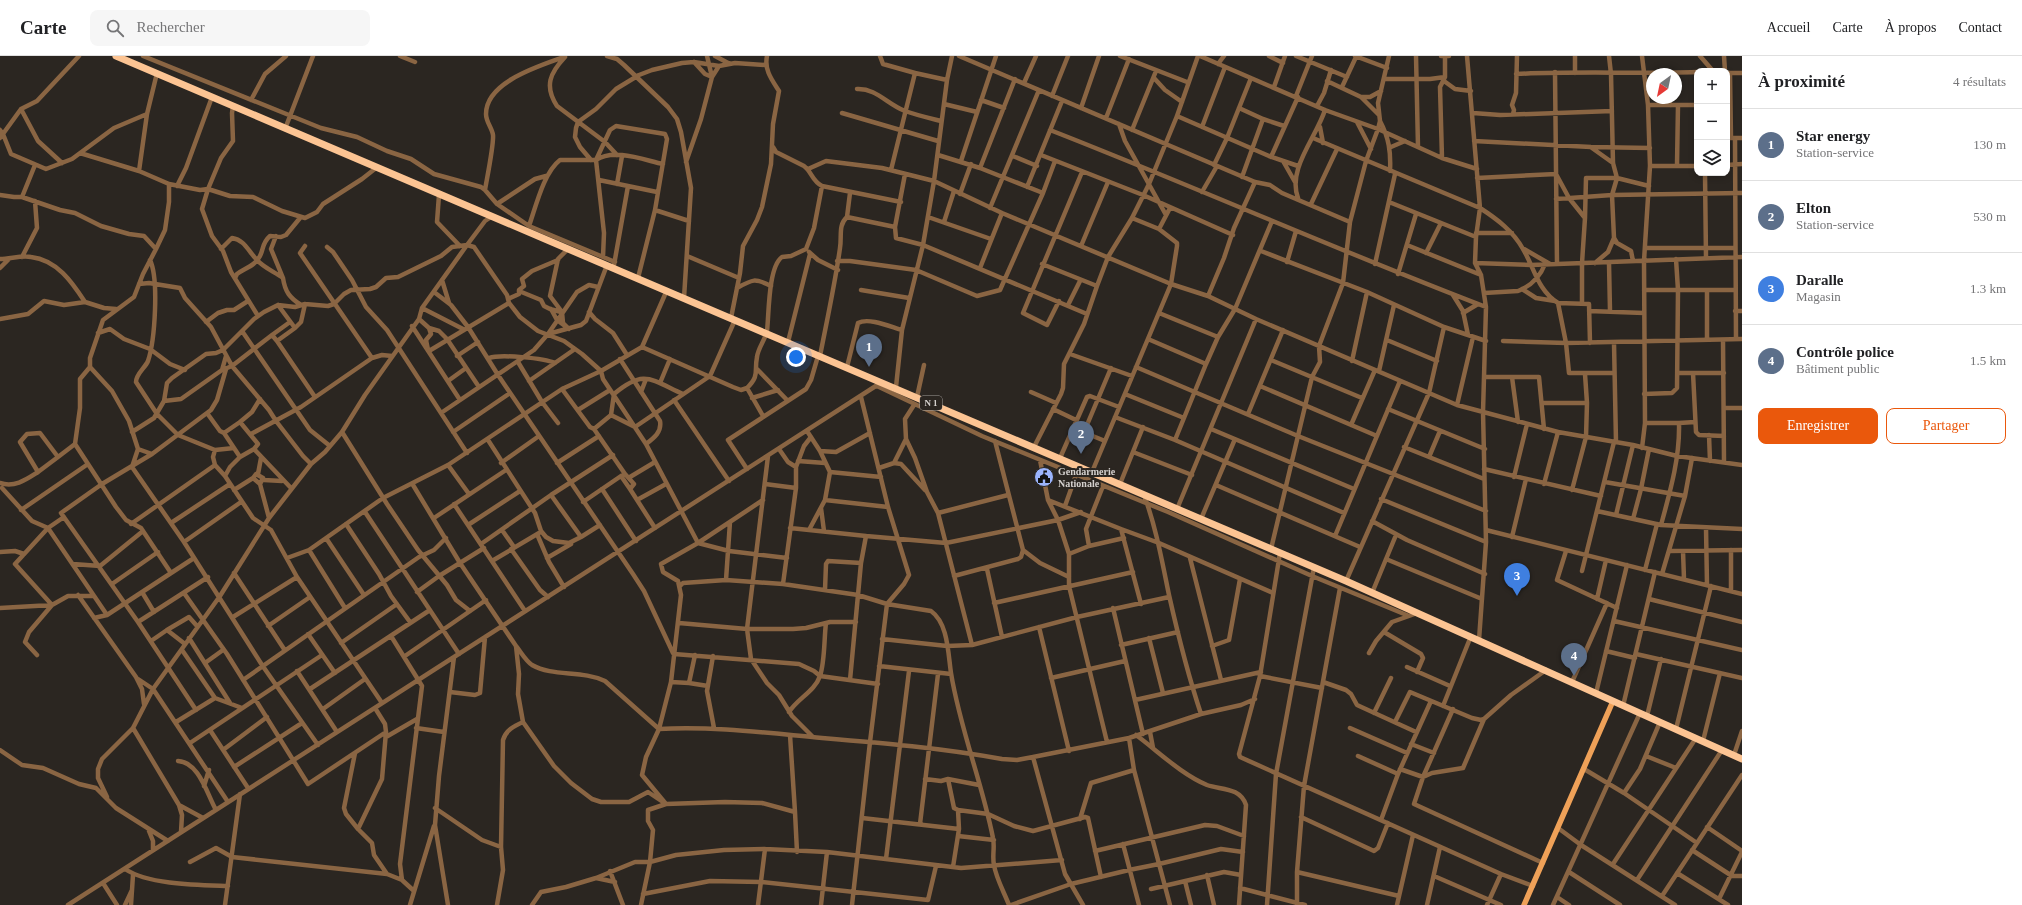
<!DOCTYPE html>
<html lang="fr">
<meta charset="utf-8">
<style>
body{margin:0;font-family:Georgia,serif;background:#f6f6f6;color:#202124}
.controls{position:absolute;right:12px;top:12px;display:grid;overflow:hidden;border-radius:8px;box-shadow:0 2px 6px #0003}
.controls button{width:36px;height:36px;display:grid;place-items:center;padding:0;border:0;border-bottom:1px solid #e0e0e0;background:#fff;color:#202124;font:20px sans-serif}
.compass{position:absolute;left:1646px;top:12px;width:36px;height:36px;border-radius:50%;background:#fff;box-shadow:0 2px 6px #0003;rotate:213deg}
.you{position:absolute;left:796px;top:301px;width:14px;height:14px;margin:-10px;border:3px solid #fff;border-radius:50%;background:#1a73e8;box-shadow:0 0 0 6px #1a73e833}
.badge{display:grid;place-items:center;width:26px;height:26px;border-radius:50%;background:#ea580c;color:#fff;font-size:13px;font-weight:700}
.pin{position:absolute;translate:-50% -33px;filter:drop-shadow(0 1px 2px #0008)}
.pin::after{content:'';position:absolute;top:21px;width:14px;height:12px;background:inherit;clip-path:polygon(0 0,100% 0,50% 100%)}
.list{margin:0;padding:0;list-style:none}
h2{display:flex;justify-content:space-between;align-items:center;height:52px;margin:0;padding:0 16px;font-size:17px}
h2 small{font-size:13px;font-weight:400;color:#757577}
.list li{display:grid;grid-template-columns:26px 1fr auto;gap:12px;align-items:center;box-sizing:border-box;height:72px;padding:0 16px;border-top:1px solid #e0e0e0}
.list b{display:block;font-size:15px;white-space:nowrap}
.list p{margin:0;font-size:13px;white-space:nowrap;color:#757577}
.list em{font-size:13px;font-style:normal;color:#757577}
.actions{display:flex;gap:8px;padding:12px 16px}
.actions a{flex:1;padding:9px 0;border:1px solid #ea580c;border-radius:8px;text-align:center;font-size:14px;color:#ea580c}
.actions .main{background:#ea580c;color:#fff}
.icon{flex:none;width:22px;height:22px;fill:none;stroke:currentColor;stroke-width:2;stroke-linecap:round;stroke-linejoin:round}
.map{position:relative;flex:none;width:1742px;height:849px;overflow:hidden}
header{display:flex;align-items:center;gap:24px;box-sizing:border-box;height:56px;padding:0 20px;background:#fff;border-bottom:1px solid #e0e0e0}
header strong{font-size:19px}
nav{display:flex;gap:22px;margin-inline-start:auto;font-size:14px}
.search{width:280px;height:36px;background:#f6f6f6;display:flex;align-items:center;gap:10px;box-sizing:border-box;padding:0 14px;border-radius:8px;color:#757577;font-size:15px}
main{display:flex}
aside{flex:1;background:#fff}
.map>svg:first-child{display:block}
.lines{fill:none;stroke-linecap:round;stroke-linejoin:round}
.minor{stroke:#8a6543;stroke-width:4.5}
.major{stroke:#efa158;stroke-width:5.5}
.highway{stroke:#fcc493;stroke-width:7}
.labels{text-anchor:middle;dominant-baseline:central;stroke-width:4;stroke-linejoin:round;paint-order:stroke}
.shield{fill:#2b2621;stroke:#a29e9a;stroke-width:1}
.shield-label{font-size:9px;font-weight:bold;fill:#d5d1ce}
.poi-label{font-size:10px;font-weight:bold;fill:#d5d1ce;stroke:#2b2621;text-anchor:start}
</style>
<header>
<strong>Carte</strong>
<div class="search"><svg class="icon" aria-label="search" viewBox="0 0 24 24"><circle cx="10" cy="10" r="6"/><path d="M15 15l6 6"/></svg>Rechercher</div>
<nav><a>Accueil</a><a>Carte</a><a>À propos</a><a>Contact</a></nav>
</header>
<main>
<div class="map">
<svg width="1742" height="849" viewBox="0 0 1742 849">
<rect width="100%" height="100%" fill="#2b2621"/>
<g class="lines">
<path class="minor" d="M143 0 321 72 357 81 387 95 411 103 434 118 481 131 485 134 497 148 529 170 615 206
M400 0 415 6
M607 0 617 3 624 9 668 51 677 63 681 76 691 132 684 242
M707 0 712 21
M715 0 730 8
M880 0 883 8 915 17
M959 0 1255 126 1270 129 1282 137 1350 166
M1120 0 1187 26
M1200 0 1325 54 1378 73 1442 102 1477 113
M1269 0 1283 7
M1296 0 1347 21
M1355 0 1387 12
M1416 0 1418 91
M1441 0H1449
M1467 0 1480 152 1476 181 1475 207 1481 219 1486 251 1483 356 1486 486 1479 584
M1609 0 1611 18 1613 107 1617 122 1612 139 1614 182 1617 187 1631 195 1633 205
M1700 0 1713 15
M1724 0 1725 15
M565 1C550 17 544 30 557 50L605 86 617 99
M694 6 705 18 712 21
M1218 8 1224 0
M1555 16 1557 208
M157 17 147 58 139 115 169 128V146L165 174 156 193 143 218 134 241 103 264 90 302V311L80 323V352L75 388 116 451 126 464 141 472 171 517
M1575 17V0
M1728 17H1742
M1730 17 1731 82
M1516 18C1576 15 1637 18 1697 16
M1154 22 1165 34 1182 46
M1384 23H1430L1445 21
M1327 25 1361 41 1379 59
M1444 25 1455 33 1471 35
M1024 27 1036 0
M1274 31 1285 0
M1342 31 1356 1
M857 33C876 32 887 48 905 55 916 59 929 62 941 65
M1052 40 1068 0
M1296 40 1312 0
M1361 41H1370L1381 35
M1666 42 1671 49
M251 44 265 18 286 0
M981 44 1004 52
M944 48 977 56
M1648 49H1697
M1317 50 1324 37 1331 14
M1081 52 1099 0
M1239 52 1263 63 1242 121
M21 53 38 85 62 107
M842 57 938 85
M1473 57 1500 59 1612 55
M1513 58 1514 54 1512 49 1516 37 1517 0
M1177 60 1269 100 1298 110
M1106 62 1129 3
M1263 63 1284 70
M1380 65C1389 82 1391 96 1390 115
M1357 66 1371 93
M1119 68 1125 85 1166 159
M1202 71 1225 11
M1320 71 1323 87
M285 73 313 0
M0 74 3 78 11 98 46 113 72 103 114 72 147 58
M1050 74C1196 131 1339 195 1486 251
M1132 74 1156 15
M0 82 21 53 37 45 79 0
M1227 82 1251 22
M1313 82 1480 152C1497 163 1513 175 1523 193 1534 211 1538 235 1558 247L1589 248 1590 287
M1727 82H1742
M1735 82 1736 283
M1474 85 1591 91 1650 92
M773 91 776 96 804 110C812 116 812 125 822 130L901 146
M1391 91 1405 85
M1592 92 1613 107
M80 97 139 115
M1041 99 1143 139 1233 179
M1013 100 1037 110
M1271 101 1298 41
M1442 102 1440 31 1445 21V0
M591 104 580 91 575 81 576 72 578 66 596 53 616 33 639 19 652 14 682 7 694 6 719 10 735 7 765 9
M961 105 996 0
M1283 105 1295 126
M686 106 701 63 712 21 719 10
M1214 109 1227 82
M1677 109 1678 49
M1727 109 1742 108
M1650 110H1697
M980 112 1015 23
M808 113 826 105 882 112 934 125 1002 157 1171 228 1208 240 1256 263 1457 349 1558 376 1633 389 1677 400 1742 409
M891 114 915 17 947 24
M1705 117 1706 202
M905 118 895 171 896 182 923 189 1087 258
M1477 122 1556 118 1569 142 1585 162 1582 207V247
M599 124 657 136
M169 128 200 134 208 133 221 102 233 85 232 57 233 50
M617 128 622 100
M177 130 186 112 212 41
M1027 131 1062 45
M485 134C487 122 494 88 493 79 492 72 486 66 486 58 486 26 539 10 564 1
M1202 136 1217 110
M1043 137 1055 105
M960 138 971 108
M0 139 14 141H22L35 109
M439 139 437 166 460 190
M22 141 60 154 75 157 101 170 129 178 144 180 156 193
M1298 142C1287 113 1316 82 1325 54
M1556 143 1612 139 1742 137
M1389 146 1476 181
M497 148 535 123 546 120
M1311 148 1337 93
M990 152 1039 34
M655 154 689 165
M847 161 850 137
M928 161 991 183
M1585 162 1586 122H1617L1649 130
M944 166 954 135
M529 170C536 150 544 116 560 104H596L610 74 616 70 665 78 667 83 655 154 638 222
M1159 173 1170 152
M1476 177H1512
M276 180 271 193 283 222
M1407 189 1481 219
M305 190 300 197 372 302
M1081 190 1108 126
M327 191 333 196 352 224 366 251 387 274 467 397
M1646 192H1735
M221 193 232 182C245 184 248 195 257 204 264 212 275 216 283 222 285 236 290 242 301 249
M568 193 558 203 550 240 562 256 563 267 569 273
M1524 193 1550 208
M1261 195 1367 236 1444 271 1486 285
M809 196 818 204 838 214
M1426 197 1441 167
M687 200 739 222
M22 201 37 172 35 145
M603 201 604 177 596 104C614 92 644 104 663 108
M0 203C10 203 22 199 31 201 57 204 72 226 85 246
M150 204C159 223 155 284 148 305 145 312 136 318 136 326L157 358 178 379 215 394 234 392
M837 205H850L916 214 977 240 1000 234 1043 137 980 112 938 99
M1287 206 1296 175
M1475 207 1531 209 1742 201
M1595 207 1608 196 1614 182
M1609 207 1610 255
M1042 208 1097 230 1108 201 1132 162 1149 128 1177 60 1198 0
M1375 208 1395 118
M614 209 628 130
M0 212 9 203
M980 212 1002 157
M1398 218 1416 158
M235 222 237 218C245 212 255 210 260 200 264 192 262 187 270 180L281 181 286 179 300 162
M442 224 449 247
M139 228 149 227 180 232 185 242 211 271 232 310 269 354 276 365 303 400 311 408
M737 232C753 223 755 222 771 230
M1522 233 1536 242 1555 245
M861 234 909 242
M1644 234H1735
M1707 234V284
M519 235 541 244 544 250 550 253 561 256
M434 236 451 249 468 271 498 319 633 518 644 535 673 597
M1484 237 1518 235C1531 230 1540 221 1545 208
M1453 239 1463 255 1468 279
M1208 240 1224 202 1234 172 1255 126
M508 243 519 238V234L524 230 522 223 532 215 558 204
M1059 245 1047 269 1023 257 1082 116
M1558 247 1566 287 1569 317H1614
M278 249 295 272 277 285 272 279 290 266
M1068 249 1080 225
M422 252 463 273
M551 253 557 264 565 270
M1589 255 1644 257
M1735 255H1742
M589 256 595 263 613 277 627 299
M1159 257 1218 281
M1463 257 1478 248
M258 260 231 216 223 195 212 180 202 153 208 133 230 140 253 141 282 155 305 162 317 156 323 148 362 123 376 112
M731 262 740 217 743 190 757 164 762 151 771 108 773 68 779 35C772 24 764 14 767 0
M0 263 28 258 44 245 64 249 85 246 104 252 116 253
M419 263 429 272
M206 266 218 257 227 254H234L248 245
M412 270 460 344
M295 272 301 266 305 248
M242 275 310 374 330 390
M98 277 110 273 124 283 150 293 170 308 185 314
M548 278 581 269 586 265 607 209
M1148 283 1206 308
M1387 284 1437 305
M1723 284 1724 406
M277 285 315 341
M1503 285 1566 287 1742 283
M788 286 810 198
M1614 287 1616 386
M642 291 733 331 741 334 747 332 763 360
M428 294 426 284 431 278 429 272 439 275 447 283 479 331
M429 295 509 247
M1070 298 1132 320
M226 300 222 314 232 310 272 279
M457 300 478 286
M820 300C827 264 835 228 840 192 842 180 838 169 847 161L895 171
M489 302C500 298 544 302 555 307
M620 303 660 365C662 376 654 382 646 388
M1271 304 1362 342
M1352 305 1367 236
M518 306 542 346 558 367
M90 311 112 335 129 365 138 393 132 411 184 486 262 609 318 689
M847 311 858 267C869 261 891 271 902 274
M1136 311 1298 380 1486 455
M757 313 788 345
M1379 315 1394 249
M1678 317H1724
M1693 317 1696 376 1699 379 1724 380
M1484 321H1539L1544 373
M1512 321 1518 366
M448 325 466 312
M529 325 575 293
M660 327 670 303
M877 330 982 380 1168 456 1312 520 1409 560 1417 557
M1260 330 1377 380
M896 331 902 274 923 189 934 125 947 24 952 0
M747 332C760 319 754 316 757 301 758 292 765 284 767 275 769 259 768 211 782 201L791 200 806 193 814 172 822 130
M562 333 590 371 594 373 625 418
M641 336 646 323
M1031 336 1056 347
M1125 338 1184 362
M1644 338 1672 337 1677 332 1678 234 1676 203
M917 341 924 309
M752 342 778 334
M674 344 729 425
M164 345 181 343 222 314
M1543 347H1587
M914 349 905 363 906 383 915 402 927 436 938 457 972 589
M1457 349 1473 281
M1724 352H1742
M1053 353 1076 364
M1388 353 1485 393
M578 354 610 334
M207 357 220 375 224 377
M441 357 534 294 548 278 577 236 589 229 598 231
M1248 358 1283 274
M611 359 635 371 710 320 735 264
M1115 361 1175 384 1344 457
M240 366 258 388 254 393 240 401 224 377Z
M240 366 252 356 260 343
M1645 367H1679
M1351 369 1375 314
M1073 372 1105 385
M594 373 611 359 614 338C644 313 650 323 683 338
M1211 373 1354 433
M807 375 820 395 830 416 825 444 809 474
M132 376 154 362 164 345 167 327 172 322 206 298 216 297 223 294 254 263 264 256 278 249 295 251 305 248 328 250 334 248 344 238 351 234 370 233 376 231 386 222 398 221 441 200 452 191 467 189 485 165 491 161
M342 376 387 448 418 494 447 529 456 544 470 555
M453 376 510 337
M1084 376 1111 312
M40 377 58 401 38 416 20 386 27 378Z
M251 378 301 351 372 302 382 299 392 300
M1709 379 1710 405
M488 384 535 457 541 475 546 481 553 485 569 487 581 481
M1175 384 1206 308 1218 281 1235 253 1272 165
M1034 391 1061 338 1063 332 1064 308 1084 268 1097 230
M1404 391 1484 423
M1642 392 1645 367 1644 205 1650 110 1648 49 1642 0
M138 393 152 398 211 354 217 344 226 313
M254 393 291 432
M779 393 788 406 796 411
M215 394 213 401 215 409 225 420 253 462 271 474 297 521 382 647
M820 395 836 396 870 377
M1133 396 1192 419
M152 398 102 428 61 457 138 566 196 654
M768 400 747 573 751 603 767 627 779 639 792 660 813 681
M58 401 75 388
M1429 401 1440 375
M1060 402 1087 341 1090 340 1119 351
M1040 404 1048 444 1058 464 1069 498
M798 405 825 407
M501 407 539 380
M557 407 599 380
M894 407 906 383
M448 409 469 438
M879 412 894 407 901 408 925 434
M747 413 728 384 806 333 811 324 818 300
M1484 413 1601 440
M830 416 881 421
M1092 416 1171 228 1177 190V187L1159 173 1132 162
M258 418 261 402
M625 418 634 428 630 433 621 420Z
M225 420 230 411 240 401
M630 421 655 406
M1514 421 1527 368
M264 424 282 425
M1605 426 1685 440
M0 427C15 432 27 423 38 416
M260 428 263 422 256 418 253 422 260 428 269 462
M765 428 796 432
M1120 428 1143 371
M1544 428 1558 376
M413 429 460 507 516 590 519 618 518 638 523 666C514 670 506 674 503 684L501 791 503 814 497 849
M1216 429 1360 491
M2 432 32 465 48 472 107 559
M602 433 636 485
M630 433 655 472
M234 434 253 422
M1572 434 1586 381 1587 347 1585 318
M1144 439C1156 471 1162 505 1169 539 1178 579 1188 619 1201 658
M1381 443 1486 486
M637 444 666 428
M825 444 888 451
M1048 444 1121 473 1141 548
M583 446 621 420
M454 448 525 555
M1065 450 1076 419
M821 452 824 475
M1177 453 1256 263
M21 454 88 408
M1597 455 1661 469 1742 473
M365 456 459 598
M938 457 1008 439
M1616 459 1633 389
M434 462 506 414
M1201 463 1235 383
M1633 463 1641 433 1649 393
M1372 465 1407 484 1485 518
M171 467 230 428
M131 468 215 409
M346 468 379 518 391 540 410 566
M468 469 520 435
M600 469 581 481 551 439 613 399
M1661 469C1670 436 1680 402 1679 367L1695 366
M790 472 866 480
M1706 472 1707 529
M1121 473 1159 487 1273 537
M502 474 514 491
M1486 474 1742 538
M537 478 549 506 564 531
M1335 480 1400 325
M1512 481 1526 423
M326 482 364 539
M184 486 241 446
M481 488 551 439
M1089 490 1086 473 1103 430
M511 493 540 534 548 541
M1271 493 1312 321 1320 306 1319 290 1343 227 1350 166 1366 105 1378 73 1380 65 1378 47 1389 0
M309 494 345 552
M1023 494 1040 507 1069 521
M1731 494V535
M1566 495 1557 524 1617 552
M1669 495 1742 494
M1683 495 1684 523
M0 496 15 495 24 498
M1280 497 1260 620 1239 698 1240 701 1501 818 1533 830
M287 502 309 494 383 442 448 409 562 333 601 315 642 291 667 234
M547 502 571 488
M1190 502 1221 624
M1386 503 1482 543
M492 505 539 477
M73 508 100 510 143 475
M987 513 1002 581
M1645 514 1657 468
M1582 515 1614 386
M234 517 284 593
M1662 518 1685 440 1692 402
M954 520 1018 503 1021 501 1023 494 995 385
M726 524 730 466
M1346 525 1429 337 1444 271
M112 528 158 496
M783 528 796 432V411L804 390 811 381
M680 530 683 527 726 524 783 528 858 539 887 548 931 555C948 567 948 597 951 617 960 673 982 726 993 782 995 791 992 800 994 809 996 822 1004 836 1009 849
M825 534 826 508 828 505 861 507
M142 536 154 556
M417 536 439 520 484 492
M184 537 227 598 308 728 386 676
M1372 537 1396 479
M78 539 136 621 142 633 144 648
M1597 543 1606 504
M1649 543 1742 566
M994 547 1133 516
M0 552 52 549 68 540H94
M1113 552 1143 678
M233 561 297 521
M94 562 107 559 194 502
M1614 565 1742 594
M138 566 208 521
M679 567 747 573H793L806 572 830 566H856
M268 570 310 541
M1039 571 1069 695
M167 574 189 561 197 570
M1384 576 1421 598 1423 602 1417 616
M308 578 335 617
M391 580 422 630 400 808 402 824
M189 582 230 647
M1149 582 1163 637
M882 583 947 590 972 589 1077 561 1169 541
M151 585 167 574 185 588
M341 587 397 548
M1121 589 1178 576
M516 590C521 596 525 604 532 609 553 621 582 614 605 625L659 673C713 670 767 677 822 682 882 687 942 692 1002 703L1017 704 1033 701 1129 682 1201 658 1241 649 1255 643
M1212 590 1229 584 1240 523
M182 594 215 642 242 652
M1606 595 1635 602
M1369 597 1376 585 1392 566 1409 560
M674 598 799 608 814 615 820 620 878 628
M1636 598 1742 622
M37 599 25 586 29 576 52 549 15 508 48 472 64 461
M695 599 689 627 708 630
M405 600 486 544
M713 600 707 635 714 672
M205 607 223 594
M879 610 951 618
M1407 611 1450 630
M297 615 337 676
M1260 620 1322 632
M1051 622 1125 605
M138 623 153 633 228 746
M243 624 419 501 434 494 446 482
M850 624 861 507 866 480 946 487 1058 464 1081 456
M671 626 689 627
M1323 626 1346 634 1351 638 1357 649 1416 676
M1572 626 1607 547
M310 633 430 554
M450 636 475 639 480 637 485 581
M1596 637 1627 509
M1135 644 1261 616
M1443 650 1471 580
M1623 650 1655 516
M375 652 385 668 386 676 382 723 358 773 372 787 374 799 387 818 402 824 414 835
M323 653 365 623
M1453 653 1423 721 1414 748 1543 807
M789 656C797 643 815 635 820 620 825 605 824 582 826 567
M1374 657 1391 622
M1647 660 1661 603
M176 666 215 642
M523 666 554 710 571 727 592 743 601 746H629L648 736 666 748 725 746 762 747 795 756 797 796
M1395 666 1410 636 1472 662 1481 664 1484 663 1511 639 1546 614
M133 672 179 749 182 759 181 776
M416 672 444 676
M1350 672 1407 697
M1676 673 1711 530
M210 674 248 732
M1150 676 1153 692
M790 679 795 756
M1136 679C1159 696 1181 718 1207 729 1221 734 1240 731 1246 749L1239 849
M386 681 417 663
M1129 682 1134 714 1170 849
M1703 685 1720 617
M1107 686 1069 530V498L1089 490 1124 482
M190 687 322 599
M1411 688 1434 697
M0 694 22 709 43 712 79 728 96 732 116 752 168 785
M223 694 267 661
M355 697 344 752 346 758 358 773
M1734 699 1742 675
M1358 700 1398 718
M1646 700 1676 712
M1033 701 1065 818 1083 849
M178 705C199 706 207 738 216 754
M234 711 302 667
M1400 713 1423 721 1432 717 1463 712 1484 663
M1584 713 1624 737 1697 787
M925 723 941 725 948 723 979 729
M948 723 954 752 958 754 959 773 953 811
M204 730 209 714
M1624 737 1640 713 1660 666
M107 741 98 722V713L102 703 133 672 153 633 220 540 269 462 311 408 325 396 342 376 365 339 419 263 422 252 467 189 474 191 507 239 509 247 520 261 538 275 564 285 582 298 601 315 603 323 646 388 698 487 729 495 787 502
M179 749 203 762
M435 752 482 784 501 791
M958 754 988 758 1014 770 1033 775 1085 761 1088 762 1101 821
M1301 761 1374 795 1378 792 1388 767
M862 762 959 773
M1080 763 1091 727 1134 714
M1381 764 1398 718 1431 645
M920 768 938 618
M1707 771 1742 795
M1558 772 1581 789 1675 849
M149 775 153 785V794
M958 780 994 784
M1123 788 1139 849
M1692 794 1732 820H1742
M1095 795 1205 769 1217 770 1244 780
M886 803 909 615
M190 806 216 792 232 801 387 818
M1613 808 1696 682
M125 813C149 829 199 829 228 830
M610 815 623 849
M1297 816 1399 840
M1569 816 1620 849
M1677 817 1728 849
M1207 819 1214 849
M1434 820 1501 849
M596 822 615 826
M1637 824 1722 694
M1185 825 1191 849
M103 827 117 849
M1240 832 1305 849
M1151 833 1224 816 1241 819
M643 838 710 825 761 826 928 844 936 810
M1662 840 1742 719
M1557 841 1569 849
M1719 843 1742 796
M68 849 882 326
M125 849 132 834
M131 849 133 819
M225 849 240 738
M410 849 434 770
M448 849 435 769 439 720 454 601
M532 849 541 836 566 831 596 822 635 806H650L676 799 724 794 765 793 827 796 961 812 1062 804
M641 849 650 806 653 774 648 765V754L666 748 642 719 646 701 659 673 671 626 681 539 678 525 663 516 661 508 698 487 763 444
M758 849 765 793
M821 849 827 796
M852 849 870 686 887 548 904 528 909 519 888 451 861 341
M1011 849 1071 828 1129 814 1159 808 1221 793 1243 796
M1267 849 1276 718 1314 511
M1297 849V816L1304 730 1340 532
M1397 849 1413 779
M1427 849 1440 791
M1487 849 1501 818
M1553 849 1640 657"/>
<path class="major" d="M1524 849 1613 645"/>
<path class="highway" d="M116 0 1346 525 1742 703"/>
</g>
<defs>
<g id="civic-disc" transform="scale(1)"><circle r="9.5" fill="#9bb4fd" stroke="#2b2621"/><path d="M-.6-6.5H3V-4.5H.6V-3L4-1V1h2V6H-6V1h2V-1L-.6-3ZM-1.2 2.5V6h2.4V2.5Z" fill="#111"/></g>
</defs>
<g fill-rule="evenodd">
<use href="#civic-disc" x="1044" y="421"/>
</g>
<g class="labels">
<rect class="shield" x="920" y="340" width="22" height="14" rx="3"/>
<g class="shield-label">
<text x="931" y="347">N 1</text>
</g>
<g class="poi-label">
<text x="1058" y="415">Gendarmerie<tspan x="1058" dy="12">Nationale</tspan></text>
</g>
</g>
</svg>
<div class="controls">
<button>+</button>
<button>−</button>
<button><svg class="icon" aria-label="layers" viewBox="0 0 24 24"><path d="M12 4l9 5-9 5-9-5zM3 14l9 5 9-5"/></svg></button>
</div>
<svg class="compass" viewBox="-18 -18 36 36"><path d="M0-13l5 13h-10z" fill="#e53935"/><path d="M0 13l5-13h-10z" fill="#757577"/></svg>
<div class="you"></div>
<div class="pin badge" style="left:869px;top:311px;background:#5c6f8a">1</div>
<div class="pin badge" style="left:1081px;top:398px;background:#5c6f8a">2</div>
<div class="pin badge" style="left:1517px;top:540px;background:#3f7fe0">3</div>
<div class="pin badge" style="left:1574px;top:620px;background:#5c6f8a">4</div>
</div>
<aside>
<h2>À proximité<small>4 résultats</small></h2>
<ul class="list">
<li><span class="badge" style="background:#5c6f8a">1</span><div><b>Star energy</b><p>Station-service</p></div><em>130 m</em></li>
<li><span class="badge" style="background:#5c6f8a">2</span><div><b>Elton</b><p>Station-service</p></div><em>530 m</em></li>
<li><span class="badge" style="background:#3f7fe0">3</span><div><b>Daralle</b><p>Magasin</p></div><em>1.3 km</em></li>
<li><span class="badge" style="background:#5c6f8a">4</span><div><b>Contrôle police</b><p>Bâtiment public</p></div><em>1.5 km</em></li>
</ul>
<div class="actions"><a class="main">Enregistrer</a><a>Partager</a></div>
</aside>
</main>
